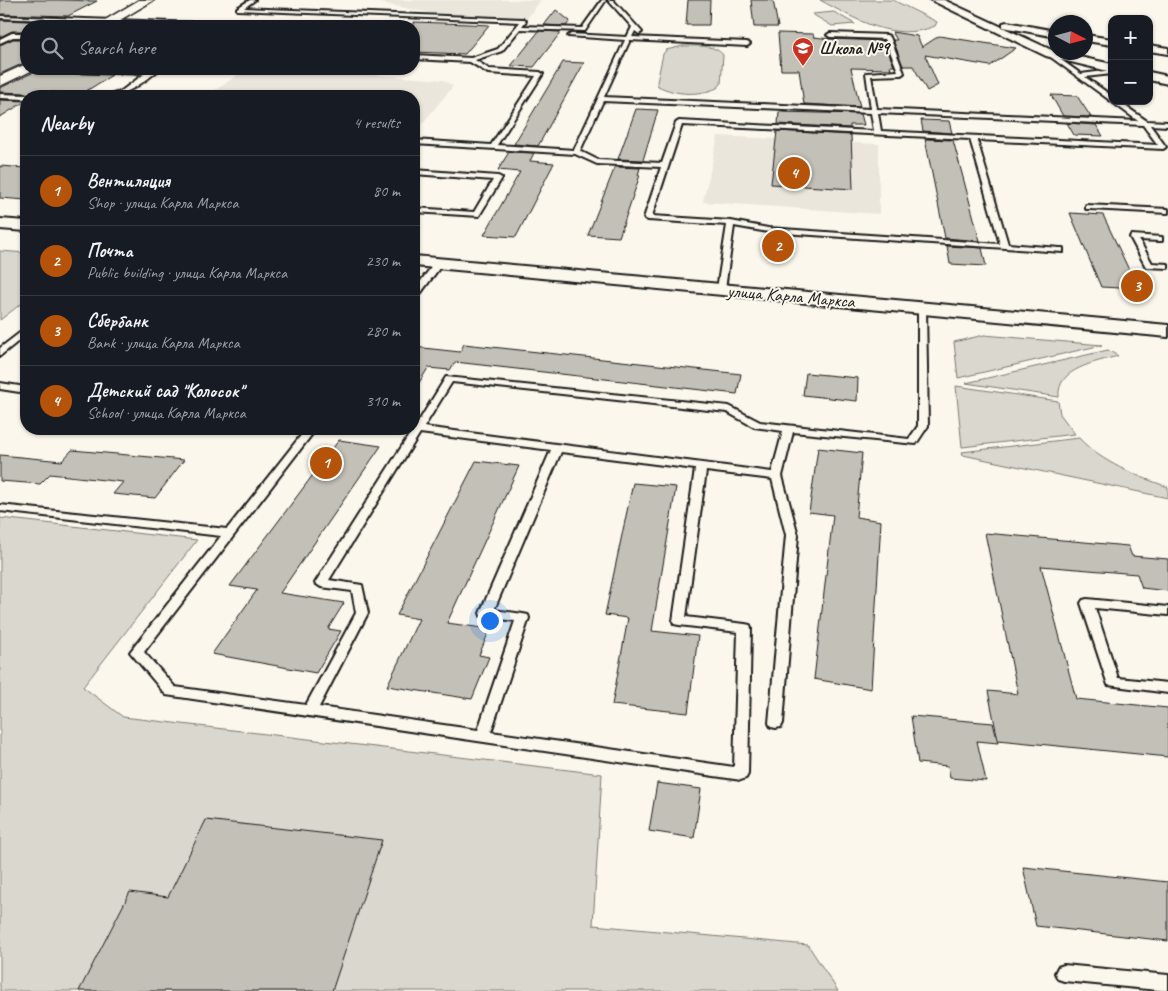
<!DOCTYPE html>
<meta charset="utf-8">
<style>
body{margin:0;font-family:Caveat,sans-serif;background:#242831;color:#f1f3f6}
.controls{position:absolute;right:15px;top:15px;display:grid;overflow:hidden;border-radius:10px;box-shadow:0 1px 4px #0004}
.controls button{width:45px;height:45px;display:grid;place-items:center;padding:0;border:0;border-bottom:1px solid #363941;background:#171b24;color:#f1f3f6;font:25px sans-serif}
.compass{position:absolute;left:1048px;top:15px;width:45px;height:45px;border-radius:50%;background:#171b24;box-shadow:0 1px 4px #0004;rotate:96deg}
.you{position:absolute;left:489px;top:620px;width:18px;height:18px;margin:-12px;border:4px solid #fff;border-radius:50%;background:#1a73e8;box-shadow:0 0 0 8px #1a73e833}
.badge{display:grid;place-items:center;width:32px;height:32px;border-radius:50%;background:#b45309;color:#fff;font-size:16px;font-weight:700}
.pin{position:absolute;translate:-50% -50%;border:2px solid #fff;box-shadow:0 1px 5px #0006}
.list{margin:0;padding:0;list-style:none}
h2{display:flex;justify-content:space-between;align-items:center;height:65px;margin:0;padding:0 20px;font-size:21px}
h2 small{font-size:16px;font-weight:400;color:#9ea1a6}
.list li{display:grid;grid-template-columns:32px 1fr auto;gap:15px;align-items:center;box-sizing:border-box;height:70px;padding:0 20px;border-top:1px solid #363941}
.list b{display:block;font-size:19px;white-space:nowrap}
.list p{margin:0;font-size:16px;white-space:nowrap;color:#9ea1a6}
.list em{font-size:16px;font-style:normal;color:#9ea1a6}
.icon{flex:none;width:28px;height:28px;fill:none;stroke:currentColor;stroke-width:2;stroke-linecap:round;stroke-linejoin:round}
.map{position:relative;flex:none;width:1168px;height:991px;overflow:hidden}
.search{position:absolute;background:#171b24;box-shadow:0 1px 4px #0004;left:20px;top:20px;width:400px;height:55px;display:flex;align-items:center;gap:12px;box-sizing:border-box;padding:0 18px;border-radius:20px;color:#9ea1a6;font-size:19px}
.panel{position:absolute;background:#171b24;box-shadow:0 1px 4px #0004;left:20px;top:90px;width:400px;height:345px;border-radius:20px}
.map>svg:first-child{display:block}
.built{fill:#eae6dc}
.green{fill:#dad7ce;stroke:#7b7a75}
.building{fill:#c3c0b8;stroke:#1c1c1c}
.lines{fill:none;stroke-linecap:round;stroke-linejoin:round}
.service-casing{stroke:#1c1c1c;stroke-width:4}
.minor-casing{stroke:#1c1c1c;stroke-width:4}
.tertiary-casing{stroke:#1c1c1c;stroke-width:3}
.service{fill:#fbf7ec;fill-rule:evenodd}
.minor{fill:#fbf7ec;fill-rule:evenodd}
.tertiary{fill:#fbf7ec;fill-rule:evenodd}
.labels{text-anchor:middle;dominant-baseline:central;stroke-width:4;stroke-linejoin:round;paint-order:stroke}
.far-poi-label{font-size:18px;font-weight:bold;fill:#1c1c1c;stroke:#fbf7ec;text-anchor:start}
.far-street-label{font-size:18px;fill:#1c1c1c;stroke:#fbf7ec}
</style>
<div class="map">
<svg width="1168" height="991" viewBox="0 0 1168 991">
<rect width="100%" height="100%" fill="#fbf7ec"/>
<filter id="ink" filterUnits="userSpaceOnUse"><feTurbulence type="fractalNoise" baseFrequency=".02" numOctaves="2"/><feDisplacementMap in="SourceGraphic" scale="10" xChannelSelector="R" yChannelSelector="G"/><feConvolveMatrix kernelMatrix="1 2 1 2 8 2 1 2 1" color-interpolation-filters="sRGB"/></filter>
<g filter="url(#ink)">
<path class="built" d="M366 0H541L526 20 449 17Z
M247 69H293L443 80 453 86 422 124 414 130V96H206Z
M718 136 879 144V214L703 202Z"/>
<path class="green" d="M820 0H893L937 22 935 26C894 43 855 19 820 0Z
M834 12 855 24 832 26 812 14Z
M683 46C695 46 715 44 723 55L721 84 717 88C699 96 676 95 658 86L657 82 663 54 666 50Z
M0 251 26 253V300L0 320Z
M984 335 1102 345 958 378 954 342Z
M1108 350 1118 356C1097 362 1056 368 1059 397L966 383Z
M956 386 1058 401 1060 414 1075 434 962 447Z
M1079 438C1102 463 1137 476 1168 487V498L963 455 962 452Z
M0 518 197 540 83 687 123 717 602 774 593 925 808 945 838 991H0Z"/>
<path class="building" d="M0 0H60L97 1 68 16 0 14Z
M688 0H710L709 25H686Z
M751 0H773L778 27H754Z
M556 10 570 21 566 26 544 25Z
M0 20 57 22 49 26H26V31H12L0 37Z
M414 22 468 24 489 25 465 54 414 52Z
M539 31 561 32 534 67 511 66Z
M892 32 917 36 922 47 939 36 1016 48 990 66 925 55 938 85 927 91 913 66H903L893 40H897Z
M778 33 813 34 814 37 830 39 884 41 894 66H890L891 69 851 68 860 107 804 104 799 70H781Z
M13 39H26V62L0 74V45Z
M563 62 584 63 538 146 514 144Z
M34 69H51L56 73 112 75 83 93 41 92 31 96 26 93 0 92V88L32 73Z
M1051 95 1077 96 1091 117 1063 116Z
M0 100 26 101 0 117Z
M636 109 658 110 643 160 618 159Z
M779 112 861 114 864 125H850V128L778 124Z
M921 120 949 121 952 133 923 131Z
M1067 123 1096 125 1103 136 1074 135Z
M777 131 851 135 853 189 771 184Z
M925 139 953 140 980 241 945 238Z
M509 152 534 153 530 161 554 163 516 237 484 235 520 172 498 170Z
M0 166 26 168V200L0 198Z
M615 167 640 168 638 175H640L619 237 588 235Z
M1070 213 1103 215 1138 289 1101 287Z
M947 246 982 248 986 266 950 264Z
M464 344 741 374 737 394 455 362 450 370 428 368 414 391V347L460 352Z
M806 373 858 378 857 401 803 395Z
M339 440 381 446 280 593 344 603 328 629 341 631 316 673 212 654 257 590 230 586Z
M818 448 862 453 856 517 881 521 871 689 814 679 833 515 809 512Z
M72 450 184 460 155 498 113 494 123 482 50 474 40 484 0 481V455L62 461Z
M476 461 519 466 447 623 490 629 479 655 489 657 472 699 387 686 419 619 397 615Z
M633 483 676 487 652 631 698 636 688 713 612 705 628 618 605 615Z
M985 533 1128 546 1132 556 1168 559V591L1142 588 1137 574 1041 566 1076 699 1168 708V757L998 740 988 691 1018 694Z
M911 716 993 723 998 743 977 741 986 781 950 778 948 766 918 763Z
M657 783 701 789 694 838 649 831Z
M206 820 382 840 332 991H79L130 892 168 897Z
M1023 867 1168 882V941L1036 926Z"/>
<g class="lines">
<g class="service-casing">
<path id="service" d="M250 0H255L244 8 523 19 526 21 522 26 582 28 602 0H606L585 31 520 29 502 51 475 60 489 69 540 72 543 74 497 145 574 150 625 40 568 36 571 34 627 37 632 27 608 0H613L642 32 639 34 635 31 632 37 747 42 750 44 747 46 630 40 604 97 871 109 866 73 898 71 885 39 830 37 827 35 830 33 887 35 890 37 904 73 901 75 871 76 877 109 1138 121 1048 55 1050 52 1081 74 1112 70V74L1085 77 1112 96V101H1118L1147 121 1168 122V126L1150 125 1166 147 1163 149 977 140 1008 244 1060 248H1063V252L768 232 734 226 725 289 721 292 717 289 727 225 648 220 644 218 661 167 597 164 575 154 414 144V140L491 145 536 76 488 73 470 62 414 59V55L471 58 498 49 520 22 237 10V8ZM603 101 871 113 874 131 679 121 676 123 662 163 598 160 580 151ZM878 113 1143 125 1158 145 881 131ZM682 125 970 139 1000 244 768 228 731 221 652 216Z
M0 16 199 23 202 25 192 26 0 18Z
M26 33V37H13L0 43V39L12 33Z
M53 69 149 71 153 69H160C145 81 126 97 106 96L120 92 144 74 56 71Z
M0 94 26 95 29 96H26V99L0 98Z
M414 170 498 176 502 178 479 216 414 212V208L474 212 493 180 414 174Z
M1086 205 1168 209V213L1089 209H1086Z
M1131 235 1162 237V241H1159L1139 240 1152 263 1168 264V268L1146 267 1130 237Z
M436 261 443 263 417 298 414 299V290Z
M922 305 926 308 928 426 916 444 793 432 782 476 798 535 783 723 781 727 776 728 771 727 769 723 786 535 772 479 706 471 686 617 745 624 750 625 751 628 748 774 746 778 741 780 166 695 130 652 221 536 0 511V505L227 529 306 429H316L144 652 175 687 306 705 356 613 352 591 321 587 315 583 411 432 407 429H414L446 377 729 406 760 422 909 439 918 426V308ZM452 382 727 412 754 427 783 431 772 472 424 427ZM420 433 551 450 480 613 481 616 486 617 515 621 478 730 319 707 368 613 362 585 329 580ZM561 452 695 469 673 621 674 624 679 625 738 632 734 767 491 732 529 618 528 615 523 614 494 610Z
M26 328V335L0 356V348Z
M0 383 26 387V393L0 389Z
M1087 599 1168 607V615L1095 608 1118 678 1168 683V693L1108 685 1081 603 1083 600Z
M1064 965 1168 975V991L1064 981 1058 979 1055 973 1058 967Z"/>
</g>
<g class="minor-casing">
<path id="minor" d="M931 0H944L1056 52 1112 64V72L1046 56Z
M1007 22 1056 31V37L1003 27V23Z
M1086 35 1112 39V45L1086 41Z
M1149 45 1168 48V54L1149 51Z
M1149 72 1168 76V84L1149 80Z
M0 219 26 221V231L0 229Z
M414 256 1168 325V337L414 266Z"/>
</g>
<g class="tertiary-casing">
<path id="tertiary" d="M139 0H154L110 26H95Z
M26 64V69H32L31 71 0 86V76Z"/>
</g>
<use href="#service" class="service"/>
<use href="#minor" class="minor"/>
<use href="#tertiary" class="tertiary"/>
</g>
</g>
<defs>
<g id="school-pin" transform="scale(1.125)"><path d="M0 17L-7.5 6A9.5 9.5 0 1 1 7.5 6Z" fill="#c8321e" stroke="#fbf7ec"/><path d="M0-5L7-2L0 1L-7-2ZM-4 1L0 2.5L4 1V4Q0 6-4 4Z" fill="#fff"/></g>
</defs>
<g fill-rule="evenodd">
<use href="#school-pin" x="803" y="48"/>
</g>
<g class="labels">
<g class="far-poi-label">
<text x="819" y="48">Школа №9</text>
</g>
<g class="far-street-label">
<text transform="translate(791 296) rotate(5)">улица Карла Маркса</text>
</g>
</g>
</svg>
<div class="controls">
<button>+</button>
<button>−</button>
</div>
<svg class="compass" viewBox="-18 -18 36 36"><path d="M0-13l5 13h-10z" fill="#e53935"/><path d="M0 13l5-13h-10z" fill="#9ea1a6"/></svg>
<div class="you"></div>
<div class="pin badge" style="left:326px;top:463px">1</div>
<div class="pin badge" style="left:778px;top:246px">2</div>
<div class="pin badge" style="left:1137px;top:286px">3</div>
<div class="pin badge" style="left:794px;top:173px">4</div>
<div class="search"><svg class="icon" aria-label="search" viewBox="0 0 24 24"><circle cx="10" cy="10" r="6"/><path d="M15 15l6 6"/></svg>Search here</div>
<section class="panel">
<h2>Nearby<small>4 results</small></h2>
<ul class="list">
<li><span class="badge">1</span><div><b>Вентиляция</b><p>Shop · улица Карла Маркса</p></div><em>80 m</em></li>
<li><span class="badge">2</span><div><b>Почта</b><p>Public building · улица Карла Маркса</p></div><em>230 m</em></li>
<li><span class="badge">3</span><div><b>Сбербанк</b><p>Bank · улица Карла Маркса</p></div><em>280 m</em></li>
<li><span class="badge">4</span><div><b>Детский сад &quot;Колосок&quot;</b><p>School · улица Карла Маркса</p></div><em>310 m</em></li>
</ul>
</section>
</div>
